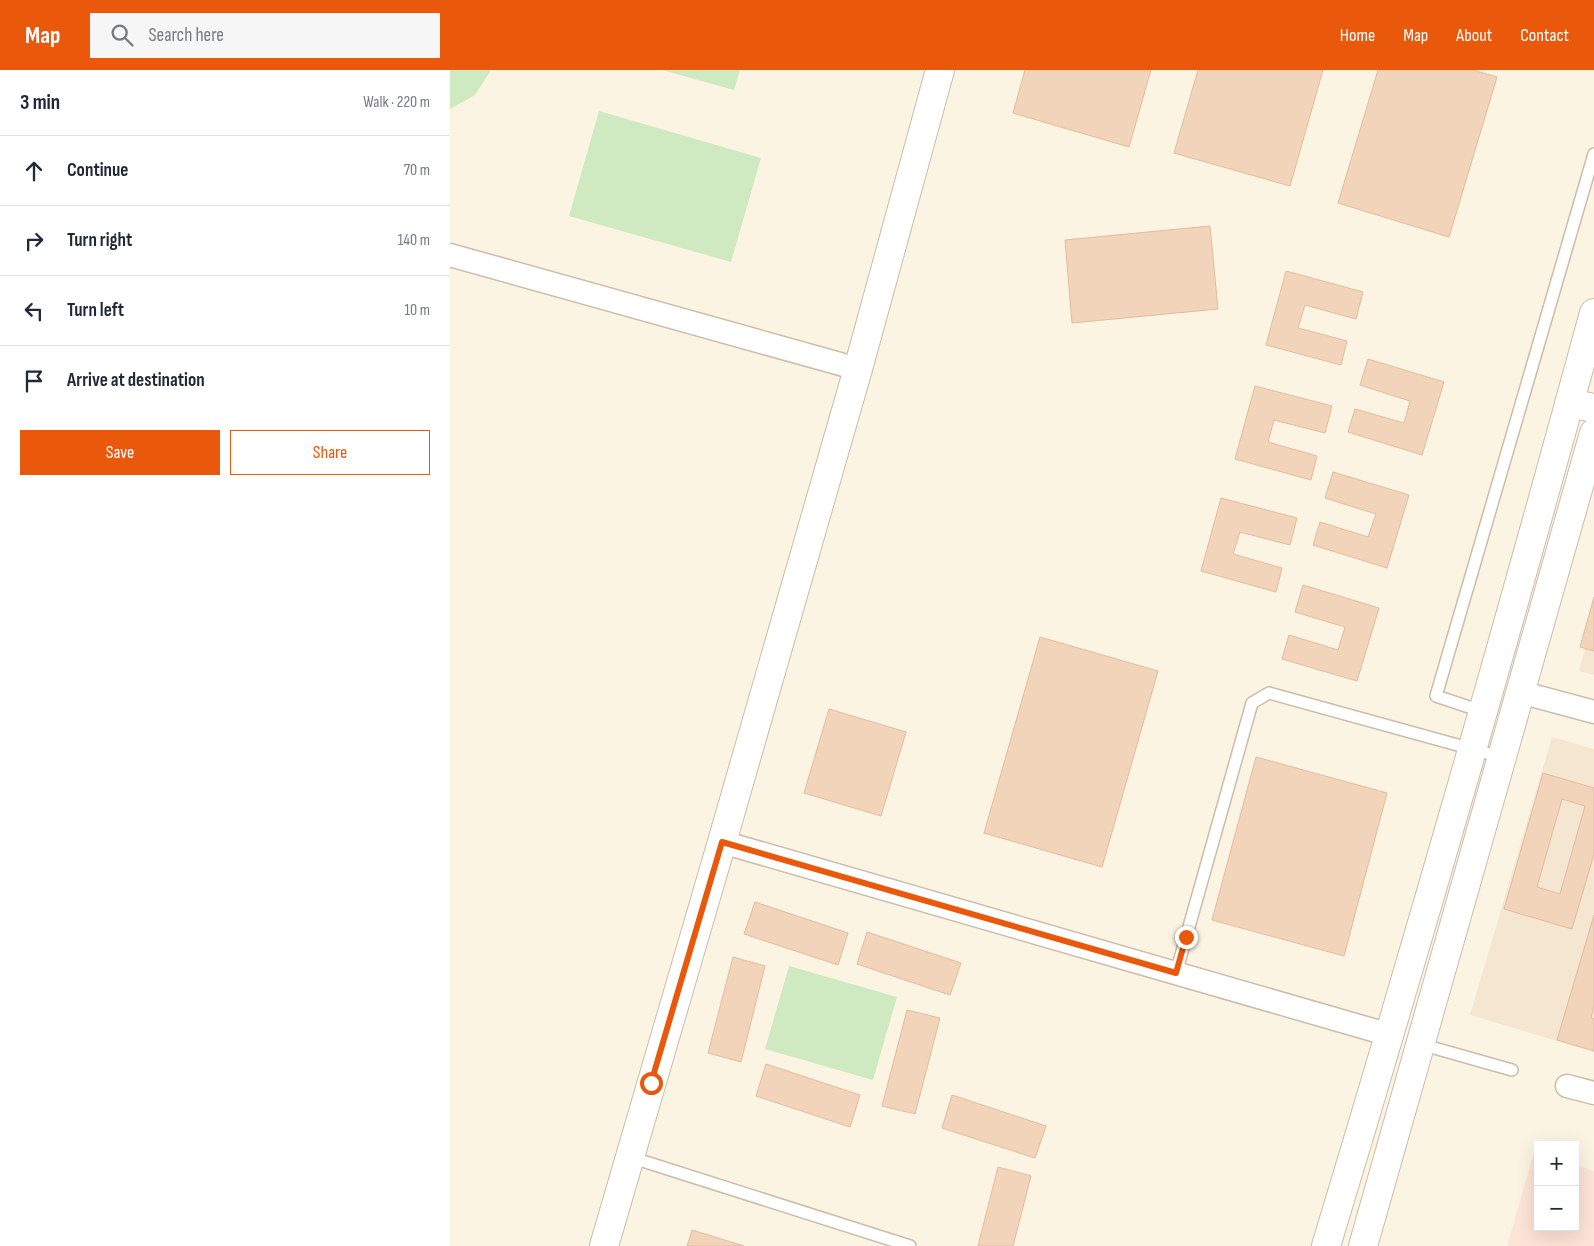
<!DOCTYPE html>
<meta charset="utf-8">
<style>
body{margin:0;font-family:"Sofia Sans Condensed",sans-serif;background:#f6f6f7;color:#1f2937}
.controls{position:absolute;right:15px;bottom:15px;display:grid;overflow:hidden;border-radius:0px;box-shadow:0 5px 20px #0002}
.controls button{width:45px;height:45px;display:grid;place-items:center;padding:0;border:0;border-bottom:1px solid #e0e1e3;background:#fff;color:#1f2937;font:25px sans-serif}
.stop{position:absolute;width:15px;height:15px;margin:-11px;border:4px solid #ea580c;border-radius:50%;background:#fff}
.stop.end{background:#ea580c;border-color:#fff;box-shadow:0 1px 5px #0008}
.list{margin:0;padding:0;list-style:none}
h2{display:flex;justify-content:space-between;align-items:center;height:65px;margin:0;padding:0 20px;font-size:21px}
h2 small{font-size:16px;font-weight:400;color:#747a83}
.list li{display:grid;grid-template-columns:32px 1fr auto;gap:15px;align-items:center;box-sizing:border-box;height:70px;padding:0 20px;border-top:1px solid #e0e1e3}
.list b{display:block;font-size:19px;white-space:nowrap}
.list em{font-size:16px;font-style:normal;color:#747a83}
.actions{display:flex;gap:10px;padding:15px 20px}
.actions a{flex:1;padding:11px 0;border:1px solid #ea580c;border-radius:0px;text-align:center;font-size:18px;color:#ea580c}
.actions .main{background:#ea580c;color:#fff}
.icon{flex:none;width:28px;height:28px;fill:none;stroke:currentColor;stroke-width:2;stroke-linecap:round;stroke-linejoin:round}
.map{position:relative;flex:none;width:1144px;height:1176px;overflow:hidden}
header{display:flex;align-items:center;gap:30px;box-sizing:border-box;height:70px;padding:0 25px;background:#ea580c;color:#fff}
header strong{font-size:24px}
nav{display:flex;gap:28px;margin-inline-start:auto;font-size:18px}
.search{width:350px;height:45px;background:#f6f6f7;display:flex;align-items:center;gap:12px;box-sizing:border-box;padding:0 18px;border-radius:0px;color:#747a83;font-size:19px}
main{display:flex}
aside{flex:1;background:#fff}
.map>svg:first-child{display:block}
.residential{fill:#f4e6d1}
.commercial{fill:#fce4d6}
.green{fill:#cfe9c1}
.building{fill:#f1d4ba;stroke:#e4bb9b;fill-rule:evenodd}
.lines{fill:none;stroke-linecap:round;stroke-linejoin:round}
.service-casing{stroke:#cdbca9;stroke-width:14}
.minor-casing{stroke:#cdbca9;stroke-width:25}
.tertiary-casing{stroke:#cdbca9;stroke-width:30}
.service{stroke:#fff;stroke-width:11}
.minor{stroke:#fff;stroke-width:22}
.tertiary{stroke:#fff;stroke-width:28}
.route{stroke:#ea580c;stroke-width:6}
</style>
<header>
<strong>Map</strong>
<div class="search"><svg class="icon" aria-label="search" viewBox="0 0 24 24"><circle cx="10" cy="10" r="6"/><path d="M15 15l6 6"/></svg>Search here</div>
<nav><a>Home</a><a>Map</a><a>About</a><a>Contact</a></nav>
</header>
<main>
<aside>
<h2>3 min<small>Walk · 220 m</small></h2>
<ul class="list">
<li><svg class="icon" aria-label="ahead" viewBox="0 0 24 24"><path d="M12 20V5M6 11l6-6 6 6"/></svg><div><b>Continue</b></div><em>70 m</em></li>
<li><svg class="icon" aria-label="right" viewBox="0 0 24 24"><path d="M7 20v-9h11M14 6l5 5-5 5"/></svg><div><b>Turn right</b></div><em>140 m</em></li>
<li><svg class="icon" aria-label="left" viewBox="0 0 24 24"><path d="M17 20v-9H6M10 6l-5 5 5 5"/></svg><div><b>Turn left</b></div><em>10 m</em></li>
<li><svg class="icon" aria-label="arrive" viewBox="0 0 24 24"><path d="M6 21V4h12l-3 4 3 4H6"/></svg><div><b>Arrive at destination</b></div></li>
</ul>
<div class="actions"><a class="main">Save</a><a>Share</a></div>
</aside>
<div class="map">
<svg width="1144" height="1176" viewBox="0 0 1144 1176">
<rect width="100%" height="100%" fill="#fcf4e3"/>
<path class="residential" d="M1144 547V605L1129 601Z
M1102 667 1144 679V982L1020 945Z"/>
<path class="commercial" d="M1084 1083 1088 1084V1157H1125V1095L1144 1101V1176H1057Z"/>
<path class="green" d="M0 0H41L25 25 0 39Z
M212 0H290L284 20Z
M149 41 311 88 281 192 119 146Z
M339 896 447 927 423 1010 315 979Z"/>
<path class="building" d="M575 0H701L679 77 563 43Z
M748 0H873L840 116 724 83Z
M928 0H1023L1047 7 999 167 888 133Z
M760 156 768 239 622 253 615 170Z
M836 201 913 222 906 249 855 235 848 258 897 271 891 295 816 275Z
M918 289 994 312 972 385 898 362 905 339 954 353 960 331 910 315Z
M805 316 882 336 875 363 824 350 818 372 867 386 861 410 785 389Z
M883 402 959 425 937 498 863 475 870 452 918 467 926 444 875 428Z
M771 428 847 448 840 475 790 462 783 484 832 498 826 522 751 501Z
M853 515 929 538 907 611 832 589 839 565 888 580 895 557 845 542Z
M1144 527V581L1130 577Z
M590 567 708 601 652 797 534 763Z
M379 639 456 662 431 746 354 723Z
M806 687 937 723 894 886 762 850Z
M1093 703 1144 718V784L1122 859 1054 839ZM1112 729 1135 736 1110 824 1087 817Z
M305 832 398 863 388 895 294 864Z
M1144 845V936L1141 948 1144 949V981L1107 970Z
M417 862 511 893 500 925 407 894Z
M283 887 315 896 291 992 258 983Z
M457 940 490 948 465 1044 432 1036Z
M316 994 410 1025 400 1057 306 1026Z
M502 1025 596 1056 585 1088 492 1058Z
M548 1097 581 1106 563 1176H528Z
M242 1160 294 1176H237Z"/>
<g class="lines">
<g class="service-casing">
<path id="service" d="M1034 642 986 626 1144 84
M726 903 802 633 819 623 1051 687
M970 974 1062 1000
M180 1087 460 1176"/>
</g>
<g class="minor-casing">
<path id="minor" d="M0 185 408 299
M1070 622 1144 642
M272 772 940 965
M1117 1016 1144 1023"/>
</g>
<g class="tertiary-casing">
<path id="tertiary" d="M1119 333 1144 338
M154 1176 272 772 408 299 490 0
M876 1176C970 866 1059 555 1144 243
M913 1176 1144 363"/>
</g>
<use href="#service" class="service"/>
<use href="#minor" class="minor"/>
<use href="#tertiary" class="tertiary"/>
</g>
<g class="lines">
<path class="route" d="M201 1013 272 772 726 903 736 867"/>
</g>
</svg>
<div class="controls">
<button>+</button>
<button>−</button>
</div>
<div class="stop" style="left:201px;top:1013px"></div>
<div class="stop end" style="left:736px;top:867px"></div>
</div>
</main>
